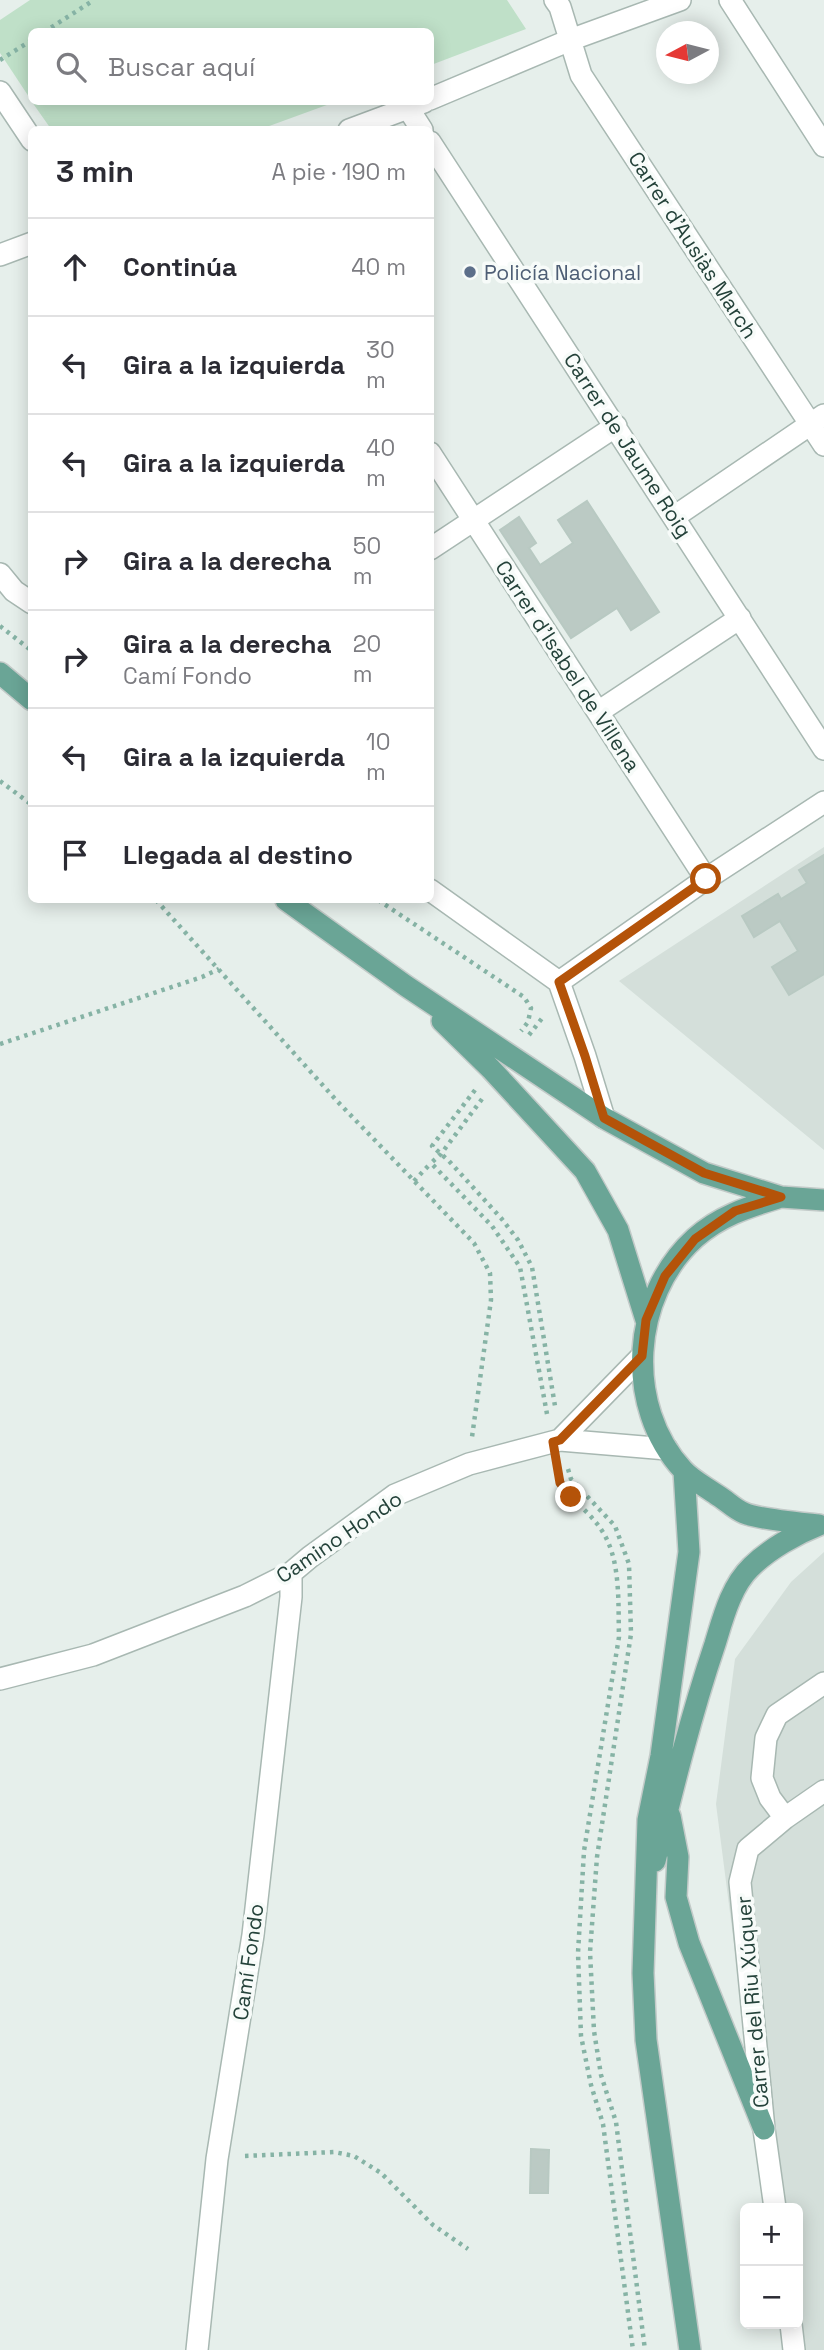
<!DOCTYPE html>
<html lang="es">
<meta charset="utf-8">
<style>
body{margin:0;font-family:"Space Grotesk",sans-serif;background:#f2f2f3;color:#2b2b33}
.controls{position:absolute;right:21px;bottom:21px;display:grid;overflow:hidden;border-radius:10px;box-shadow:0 4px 18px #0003}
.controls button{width:63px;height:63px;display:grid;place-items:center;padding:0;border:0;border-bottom:2px solid #e1e1e2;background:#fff;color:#2b2b33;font:35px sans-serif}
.compass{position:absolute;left:656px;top:21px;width:63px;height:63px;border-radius:50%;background:#fff;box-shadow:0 4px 18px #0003;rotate:263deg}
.stop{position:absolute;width:21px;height:21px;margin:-16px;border:5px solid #b45309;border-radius:50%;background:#fff}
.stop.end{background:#b45309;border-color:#fff;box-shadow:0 2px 7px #0008}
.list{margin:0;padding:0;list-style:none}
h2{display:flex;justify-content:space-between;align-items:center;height:91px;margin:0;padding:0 28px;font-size:30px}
h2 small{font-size:23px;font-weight:400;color:#7c7c81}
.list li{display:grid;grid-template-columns:46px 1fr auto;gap:21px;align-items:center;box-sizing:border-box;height:98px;padding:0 28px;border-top:2px solid #e1e1e2}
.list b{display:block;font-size:26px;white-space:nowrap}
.list p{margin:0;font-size:23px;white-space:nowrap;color:#7c7c81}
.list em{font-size:23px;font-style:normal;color:#7c7c81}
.icon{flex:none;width:38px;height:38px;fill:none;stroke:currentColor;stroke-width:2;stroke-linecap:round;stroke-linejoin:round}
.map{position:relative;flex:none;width:824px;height:2350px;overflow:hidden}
.search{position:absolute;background:#fff;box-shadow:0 4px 18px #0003;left:28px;top:28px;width:406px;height:77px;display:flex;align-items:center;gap:18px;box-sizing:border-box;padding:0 24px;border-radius:10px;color:#7c7c81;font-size:26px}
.panel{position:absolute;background:#fff;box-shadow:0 4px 18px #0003;left:28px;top:126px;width:406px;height:777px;border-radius:10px}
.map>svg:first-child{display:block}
.built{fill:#d4dfda}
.green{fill:#bfe0c8}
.building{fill:#bbcac4;stroke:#b8c9c2;stroke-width:2}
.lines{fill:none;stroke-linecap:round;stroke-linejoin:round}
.minor-casing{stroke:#a8b8b2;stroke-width:24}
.major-casing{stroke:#c2cac8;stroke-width:24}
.path{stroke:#86b3a5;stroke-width:4.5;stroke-dasharray:3.5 5;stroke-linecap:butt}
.minor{stroke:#fff;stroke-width:21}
.major{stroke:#6aa596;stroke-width:21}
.route{stroke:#b45309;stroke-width:9}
.service-dot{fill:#5c6f8a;stroke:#f7fbf9;stroke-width:2.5}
.labels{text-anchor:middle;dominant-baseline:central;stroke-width:7;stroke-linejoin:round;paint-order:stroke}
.street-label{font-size:21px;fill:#24423a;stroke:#f7fbf9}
.service-label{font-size:21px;fill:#4e5e75;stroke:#f7fbf9;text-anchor:start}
</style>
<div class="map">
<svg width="824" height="2350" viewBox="0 0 824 2350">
<rect width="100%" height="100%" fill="#e6efeb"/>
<path class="built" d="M824 847V1150L619 981Z
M824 1552V2350H786L798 2324V2208H768L716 1804 735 1659 791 1582Z"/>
<path class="green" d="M30 0H507L526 29 431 65 430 32H32L31 100 0 53V20Z
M32 102H335L261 129H51Z"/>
<path class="building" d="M587 501 659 612 631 630 617 608 571 638 500 530 519 517 536 543 529 548 540 565 573 543 558 520Z
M824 855V974L789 995 772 967 798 951 780 921 754 937 742 916 778 894 781 899 807 883 799 870Z
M531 2149 549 2150 548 2193H530Z"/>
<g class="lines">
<g class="minor-casing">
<path id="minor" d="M555 0 560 7 581 75 824 445
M730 0 824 146
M0 92 32 140
M430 99 570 40 680 0
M408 108 422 130
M349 130 424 102
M430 142 824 749
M0 255 32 243
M430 453 706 879
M674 517 824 415
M430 549 616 426
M0 574 14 591 32 603
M598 712 740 618
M430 890 559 982 585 1056 604 1118
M559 982 706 879 824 802
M560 1440 642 1356
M0 1679 93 1655 245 1596 291 1573 310 1557 395 1495 469 1464 560 1440 667 1449
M785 1818 770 1798 762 1778 766 1738 777 1715 824 1683
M775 2208 764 2129 740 1882 748 1849 785 1818 824 1791
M791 2324 794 2350
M197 2350 217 2159 253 1935 291 1597V1573"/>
</g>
<g class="major-casing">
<path id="major" d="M0 673 32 700
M286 900 406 986 604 1118 704 1173 781 1197 824 1200
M442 1021 491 1069 585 1171 618 1230 646 1320
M781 1197C749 1207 721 1215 695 1238 631 1296 624 1406 683 1470 692 1480 706 1487 717 1495 726 1500 734 1509 744 1513 757 1519 800 1523 817 1525
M684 1471 689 1552 661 1756 648 1820 643 1973 646 2040 690 2350
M670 1816 678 1857 676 1897 689 1943 764 2129
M655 1861C673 1788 691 1715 715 1644 723 1618 731 1586 751 1567 769 1549 796 1534 819 1525"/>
</g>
<path class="path" d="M44 32 94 0
M0 60 32 40
M0 626 32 651
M0 781 32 805
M156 900 337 1101 474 1243 490 1273 491 1300 472 1437
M378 900 524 997 531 1008 528 1022 521 1031
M529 1035 543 1017
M0 1044 202 977 219 969
M475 1090 432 1146 449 1161 501 1218 518 1240 532 1267 555 1406
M482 1099 441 1154 431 1163 492 1226 520 1267 547 1414
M414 1181 431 1163
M557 1468C563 1498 589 1508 604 1534 621 1563 618 1605 619 1637L584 1851 578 1953 581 2036 591 2085 603 2124 633 2350
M568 1469 571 1479 615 1526 629 1564 631 1634 597 1857 590 1952 594 2031 601 2075 616 2122 645 2350
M245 2156 334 2152 354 2156 381 2173 433 2225 468 2249"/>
<use href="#minor" class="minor"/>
<use href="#major" class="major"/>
</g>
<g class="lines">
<path class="route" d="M571 1497 560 1483 553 1442 560 1440 642 1356 646 1320 665 1276 695 1239 735 1211 781 1197 704 1173 604 1118 585 1056 559 982 706 879"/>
</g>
<circle class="service-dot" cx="470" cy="272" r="7"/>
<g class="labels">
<g class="street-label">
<text transform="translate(693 245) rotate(57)">Carrer d'Ausiàs March</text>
<text transform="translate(628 445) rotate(57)">Carrer de Jaume Roig</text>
<text transform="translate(568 666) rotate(57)">Carrer d'Isabel de Villena</text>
<text transform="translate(339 1537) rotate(-34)">Camino Hondo</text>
<text transform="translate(248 1962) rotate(-82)">Camí Fondo</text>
<text transform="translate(752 2002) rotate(-95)">Carrer del Riu Xúquer</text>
</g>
<g class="service-label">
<text x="484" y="272">Policía Nacional</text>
</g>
</g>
</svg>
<div class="controls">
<button>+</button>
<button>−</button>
</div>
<svg class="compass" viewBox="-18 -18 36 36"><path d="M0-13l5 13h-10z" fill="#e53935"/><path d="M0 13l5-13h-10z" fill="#7c7c81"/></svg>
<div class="stop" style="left:706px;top:879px"></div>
<div class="stop end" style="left:571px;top:1497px"></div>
<div class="search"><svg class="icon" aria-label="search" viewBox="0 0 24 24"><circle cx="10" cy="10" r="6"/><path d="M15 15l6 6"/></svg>Buscar aquí</div>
<section class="panel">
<h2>3 min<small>A pie · 190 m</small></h2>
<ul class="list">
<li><svg class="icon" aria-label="ahead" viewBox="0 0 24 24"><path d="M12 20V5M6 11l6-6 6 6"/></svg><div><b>Continúa</b></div><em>40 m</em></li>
<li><svg class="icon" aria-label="left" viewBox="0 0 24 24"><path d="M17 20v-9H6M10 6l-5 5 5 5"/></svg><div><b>Gira a la izquierda</b></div><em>30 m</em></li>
<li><svg class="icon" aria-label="left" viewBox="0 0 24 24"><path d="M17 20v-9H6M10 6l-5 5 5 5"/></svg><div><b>Gira a la izquierda</b></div><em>40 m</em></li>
<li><svg class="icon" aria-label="right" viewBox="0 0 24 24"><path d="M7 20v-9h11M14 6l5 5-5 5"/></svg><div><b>Gira a la derecha</b></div><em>50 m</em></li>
<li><svg class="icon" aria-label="right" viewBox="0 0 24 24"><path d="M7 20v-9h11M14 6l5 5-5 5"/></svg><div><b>Gira a la derecha</b><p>Camí Fondo</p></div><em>20 m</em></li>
<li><svg class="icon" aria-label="left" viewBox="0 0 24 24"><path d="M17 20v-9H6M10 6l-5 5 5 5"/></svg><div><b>Gira a la izquierda</b></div><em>10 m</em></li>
<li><svg class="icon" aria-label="arrive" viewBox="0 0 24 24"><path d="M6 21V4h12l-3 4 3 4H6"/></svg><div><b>Llegada al destino</b></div></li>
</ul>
</section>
</div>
